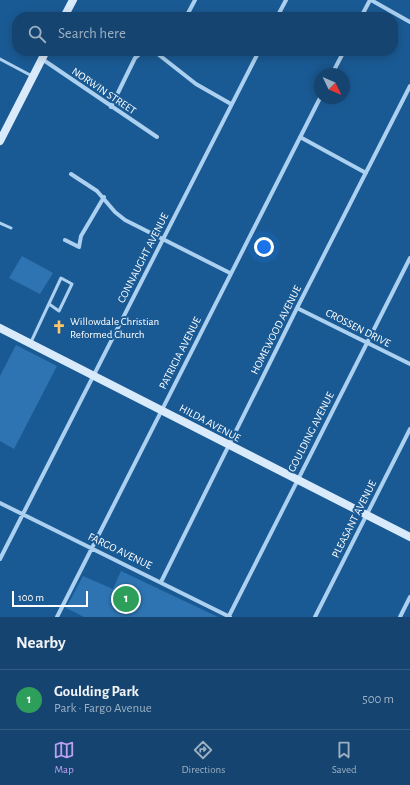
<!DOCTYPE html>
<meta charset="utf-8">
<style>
body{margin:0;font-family:"Alegreya Sans",sans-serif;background:#1d4b74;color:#f1f3f6}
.compass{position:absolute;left:314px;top:68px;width:36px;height:36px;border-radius:50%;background:#14446f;box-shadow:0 2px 10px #0003;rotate:134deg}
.scale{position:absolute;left:12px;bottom:10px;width:76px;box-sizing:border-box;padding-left:4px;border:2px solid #fff;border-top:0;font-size:11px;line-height:14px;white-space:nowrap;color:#fff;-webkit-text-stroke:3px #1a5a94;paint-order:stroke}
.you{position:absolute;left:264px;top:247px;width:14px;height:14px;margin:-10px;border:3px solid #fff;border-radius:50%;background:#1a73e8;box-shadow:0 0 0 6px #1a73e833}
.badge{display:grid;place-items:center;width:26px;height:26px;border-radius:50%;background:#bca0f2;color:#fff;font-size:13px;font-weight:700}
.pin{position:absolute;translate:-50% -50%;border:2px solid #fff;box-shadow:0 1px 4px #0006}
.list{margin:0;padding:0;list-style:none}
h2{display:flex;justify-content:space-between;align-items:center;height:52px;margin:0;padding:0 16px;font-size:17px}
h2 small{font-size:13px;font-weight:400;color:#9db0c3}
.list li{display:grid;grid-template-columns:26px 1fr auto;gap:12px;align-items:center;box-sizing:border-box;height:60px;padding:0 16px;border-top:1px solid #335c82}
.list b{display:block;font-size:15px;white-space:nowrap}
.list p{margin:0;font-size:13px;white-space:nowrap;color:#9db0c3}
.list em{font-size:13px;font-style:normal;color:#9db0c3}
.icon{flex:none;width:22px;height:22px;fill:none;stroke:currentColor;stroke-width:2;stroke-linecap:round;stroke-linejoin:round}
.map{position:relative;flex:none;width:410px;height:617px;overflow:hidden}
.search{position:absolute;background:#14446f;box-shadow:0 2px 10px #0003;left:12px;right:12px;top:12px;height:44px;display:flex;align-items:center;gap:10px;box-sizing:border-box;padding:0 14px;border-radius:16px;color:#9db0c3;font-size:15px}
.sheet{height:112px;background:#14446f}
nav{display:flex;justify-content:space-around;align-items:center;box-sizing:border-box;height:56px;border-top:1px solid #335c82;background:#14446f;font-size:11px;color:#9db0c3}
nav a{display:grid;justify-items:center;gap:2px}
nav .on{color:#bca0f2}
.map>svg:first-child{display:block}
.green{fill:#2e74b2}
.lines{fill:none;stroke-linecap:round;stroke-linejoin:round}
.lane{stroke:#acd0ef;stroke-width:3}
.street{stroke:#acd0ef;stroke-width:4}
.secondary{stroke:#d9ebfb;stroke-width:8}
.labels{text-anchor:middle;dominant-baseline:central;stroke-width:4;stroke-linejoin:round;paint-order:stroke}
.street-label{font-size:11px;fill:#fff;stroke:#1a5a94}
.poi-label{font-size:11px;fill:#fff;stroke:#1a5a94;text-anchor:start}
</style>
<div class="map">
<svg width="410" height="617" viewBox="0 0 410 617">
<rect width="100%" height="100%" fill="#1a5a94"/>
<path class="green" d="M22 256 53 273 40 294 9 278Z
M16 345 57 366 14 449 0 441V376Z
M121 571 218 617H84L66 608 83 576 113 589Z"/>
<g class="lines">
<path class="lane" d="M0 59 32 76
M0 223 11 228
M31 342 61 278 72 284 59 311 49 304"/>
<path class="street" d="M371 0 410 22
M186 17 195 0
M277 17 286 0
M361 17 370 0
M154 51 196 84 231 104
M42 59 157 137
M332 74 344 51
M111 107 135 58 143 51
M300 137 366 173
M71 174 97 191 115 212 125 220 230 273
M65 240 79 247 81 236 104 197
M297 308 410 364
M0 503 230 617
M0 559 259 51
M161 582 297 308 410 86
M229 616 410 258
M57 617 320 98
M315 617 410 429
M400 617 410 597"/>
<path class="secondary" d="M64 17 73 0
M0 141 46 51
M0 328 410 537"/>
</g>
<defs>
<g id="church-bare" transform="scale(1.08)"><path d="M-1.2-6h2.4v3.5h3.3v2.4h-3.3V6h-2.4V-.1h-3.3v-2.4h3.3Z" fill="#ffc76a" stroke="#1a5a94" stroke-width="2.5" paint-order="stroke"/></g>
</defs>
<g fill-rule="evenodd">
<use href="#church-bare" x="59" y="327"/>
</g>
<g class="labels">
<g class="street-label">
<text transform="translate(104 91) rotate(34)">NORWIN STREET</text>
<text transform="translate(143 258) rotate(-63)">CONNAUGHT AVENUE</text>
<text transform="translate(358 328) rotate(27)">CROSSEN DRIVE</text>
<text transform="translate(276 330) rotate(-63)">HOMEWOOD AVENUE</text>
<text transform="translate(180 353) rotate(-63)">PATRICIA AVENUE</text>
<text transform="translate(210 423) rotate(28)">HILDA AVENUE</text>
<text transform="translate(311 432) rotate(-63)">GOULDING AVENUE</text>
<text transform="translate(354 519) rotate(-63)">PLEASANT AVENUE</text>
<text transform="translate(120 551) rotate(26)">FARGO AVENUE</text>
</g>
<g class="poi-label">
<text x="70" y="321">Willowdale Christian<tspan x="70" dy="13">Reformed Church</tspan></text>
</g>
</g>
</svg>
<svg class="compass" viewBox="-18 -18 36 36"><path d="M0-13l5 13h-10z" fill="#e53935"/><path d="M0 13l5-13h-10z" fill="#9db0c3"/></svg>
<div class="scale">100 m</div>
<div class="you"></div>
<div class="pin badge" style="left:126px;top:599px;background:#2e9e5b">1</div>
<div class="search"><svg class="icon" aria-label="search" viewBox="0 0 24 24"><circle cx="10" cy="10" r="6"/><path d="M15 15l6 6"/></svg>Search here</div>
</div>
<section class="sheet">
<h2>Nearby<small></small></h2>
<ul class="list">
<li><span class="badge" style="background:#2e9e5b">1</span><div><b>Goulding Park</b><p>Park · Fargo Avenue</p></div><em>500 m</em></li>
</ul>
</section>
<nav>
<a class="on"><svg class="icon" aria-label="map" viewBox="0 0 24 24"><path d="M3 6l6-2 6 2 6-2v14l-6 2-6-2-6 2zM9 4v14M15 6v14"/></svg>Map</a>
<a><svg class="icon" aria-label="directions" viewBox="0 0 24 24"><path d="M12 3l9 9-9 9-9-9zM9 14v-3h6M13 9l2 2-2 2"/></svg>Directions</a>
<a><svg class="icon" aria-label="saved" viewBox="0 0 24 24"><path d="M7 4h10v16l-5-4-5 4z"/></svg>Saved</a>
</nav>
